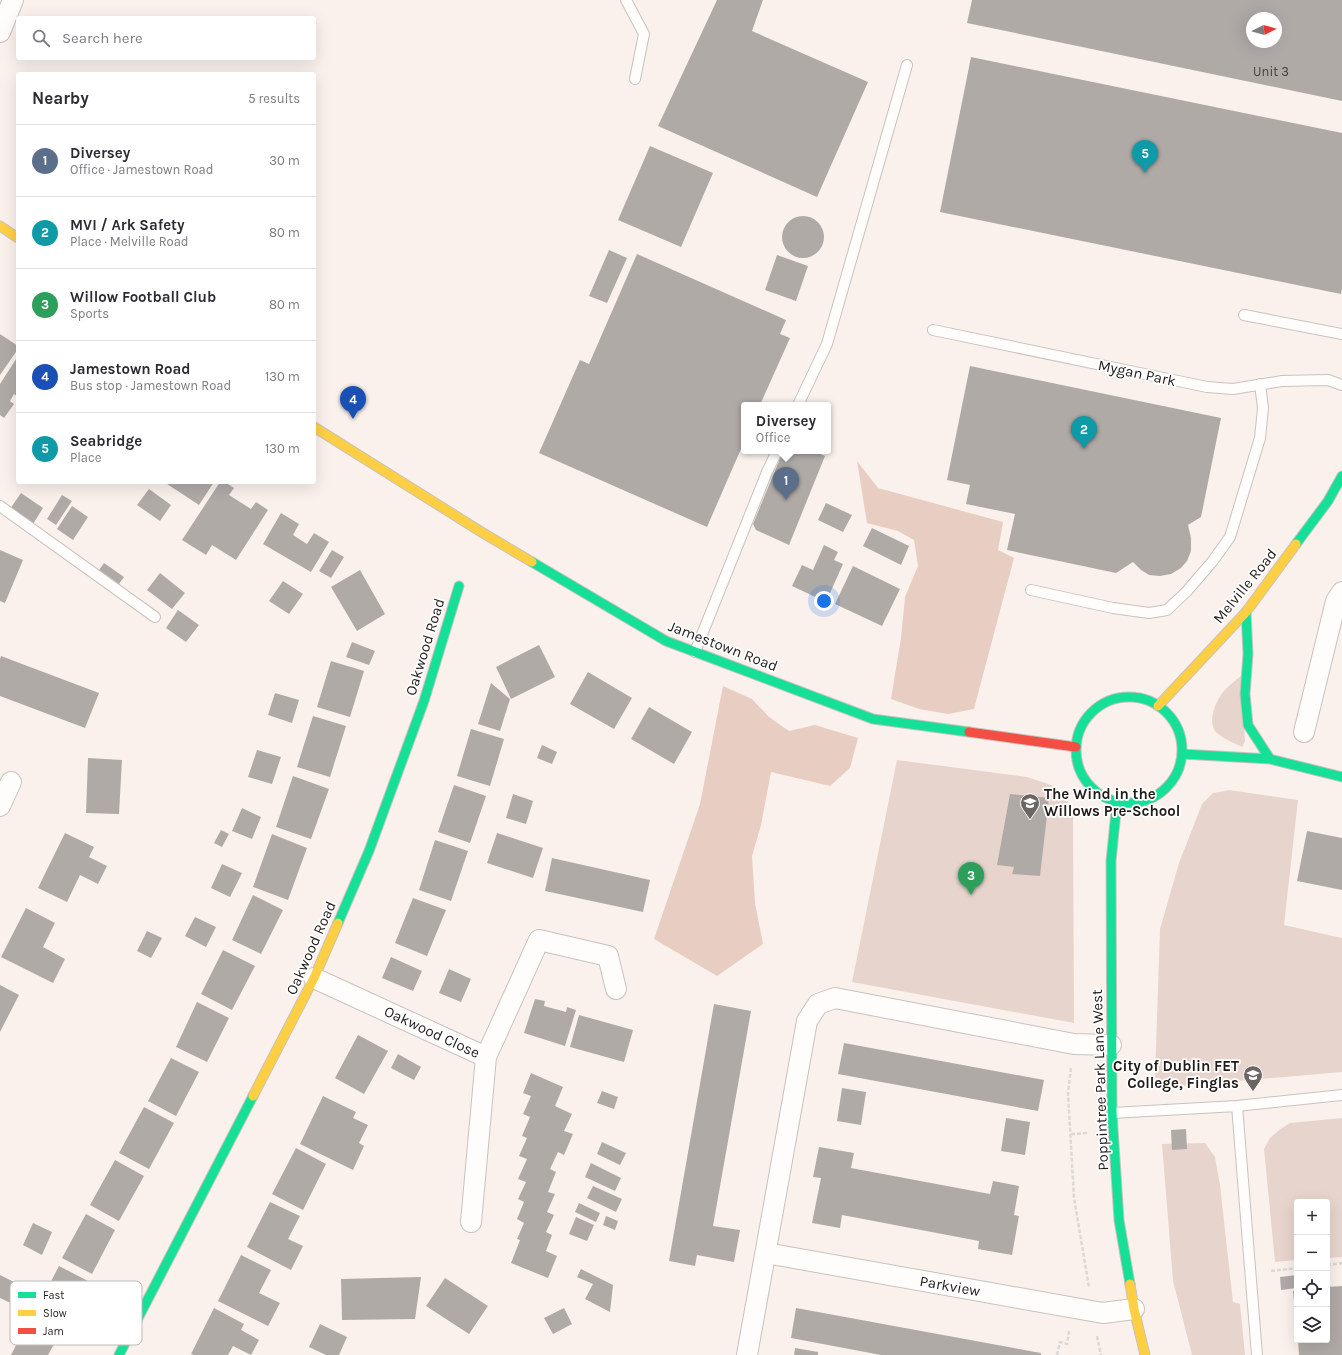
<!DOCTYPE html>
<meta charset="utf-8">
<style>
body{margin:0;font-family:Karla,sans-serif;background:#f7f7f7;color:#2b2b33}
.controls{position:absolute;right:12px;bottom:12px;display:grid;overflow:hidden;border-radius:4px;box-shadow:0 4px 16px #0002}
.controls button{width:36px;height:36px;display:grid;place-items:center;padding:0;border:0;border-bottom:1px solid #e1e1e2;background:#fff;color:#2b2b33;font:20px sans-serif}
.compass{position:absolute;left:1246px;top:12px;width:36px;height:36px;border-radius:50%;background:#fff;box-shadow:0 4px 16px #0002;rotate:84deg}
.you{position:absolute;left:824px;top:601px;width:14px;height:14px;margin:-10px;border:3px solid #fff;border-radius:50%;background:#1a73e8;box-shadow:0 0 0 6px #1a73e833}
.badge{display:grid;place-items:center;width:26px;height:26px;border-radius:50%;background:#db2777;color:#fff;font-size:13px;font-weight:700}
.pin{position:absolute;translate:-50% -33px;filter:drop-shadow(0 1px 2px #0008)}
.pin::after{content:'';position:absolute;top:21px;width:14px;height:12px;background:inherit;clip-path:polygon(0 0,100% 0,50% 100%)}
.popup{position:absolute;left:741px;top:402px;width:90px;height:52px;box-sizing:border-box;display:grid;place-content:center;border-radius:4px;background:#fff;filter:drop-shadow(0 1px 3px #0005);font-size:13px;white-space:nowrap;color:#7c7c81}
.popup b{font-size:15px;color:#2b2b33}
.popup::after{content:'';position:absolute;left:50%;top:100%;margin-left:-8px;border:8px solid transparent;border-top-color:#fff}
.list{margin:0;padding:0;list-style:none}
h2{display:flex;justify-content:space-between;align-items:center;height:52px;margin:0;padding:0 16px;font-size:17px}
h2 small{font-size:13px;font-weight:400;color:#7c7c81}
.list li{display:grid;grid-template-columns:26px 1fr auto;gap:12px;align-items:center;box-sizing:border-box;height:72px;padding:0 16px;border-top:1px solid #e1e1e2}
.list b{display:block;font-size:15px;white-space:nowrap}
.list p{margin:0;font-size:13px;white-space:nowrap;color:#7c7c81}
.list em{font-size:13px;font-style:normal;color:#7c7c81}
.icon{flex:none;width:22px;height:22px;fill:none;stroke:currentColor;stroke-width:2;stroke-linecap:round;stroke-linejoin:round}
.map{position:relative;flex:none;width:1342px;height:1355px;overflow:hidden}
.search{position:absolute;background:#fff;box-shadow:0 4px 16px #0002;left:16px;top:16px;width:300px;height:44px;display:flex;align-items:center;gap:10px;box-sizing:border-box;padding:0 14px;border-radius:4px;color:#7c7c81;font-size:15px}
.panel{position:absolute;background:#fff;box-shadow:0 4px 16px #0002;left:16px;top:72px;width:300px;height:412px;border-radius:4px}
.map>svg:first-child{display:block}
.green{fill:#e7d5cd}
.forest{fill:#e8cec2}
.building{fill:#b0aaa7;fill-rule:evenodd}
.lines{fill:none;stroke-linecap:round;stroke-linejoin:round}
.lane-casing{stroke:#c8c2bf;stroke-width:12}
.street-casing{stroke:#c8c2bf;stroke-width:22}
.fast-casing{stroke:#c8c2bf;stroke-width:11}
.slow-casing{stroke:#c8c2bf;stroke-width:11}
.jam-casing{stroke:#c8c2bf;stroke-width:11}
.path{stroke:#dbd8d6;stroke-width:2.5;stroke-dasharray:4 2;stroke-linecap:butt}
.lane{stroke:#fefdfc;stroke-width:10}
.street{stroke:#fefdfc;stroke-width:20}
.fast{stroke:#16e098;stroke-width:9}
.slow{stroke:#ffcf43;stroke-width:9}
.jam{stroke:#f24e42;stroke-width:9}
.labels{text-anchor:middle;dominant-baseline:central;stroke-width:3.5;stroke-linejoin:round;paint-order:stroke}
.number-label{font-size:13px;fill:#443f3c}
.street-label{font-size:15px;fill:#201b19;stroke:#fff}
.poi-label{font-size:15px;font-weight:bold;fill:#201b19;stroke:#fff;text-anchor:start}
.key{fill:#fff;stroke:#bcbbba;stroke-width:1}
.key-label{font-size:11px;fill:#201b19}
</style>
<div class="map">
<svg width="1342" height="1355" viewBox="0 0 1342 1355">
<rect width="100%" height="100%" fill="#faf1ed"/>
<path class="green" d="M1241 676 1245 741 1242 747C1234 743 1224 739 1217 733 1206 723 1216 700 1224 691 1229 685 1235 681 1241 676Z
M897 760 1027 777 1054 786 1073 808 1074 1023 852 982Z
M1229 790 1298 800 1284 925 1342 938V1072L1169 1087 1155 1077 1160 929 1179 863 1202 804 1213 793Z
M1342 1118V1257L1327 1258V1202H1297V1260L1275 1262 1264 1149 1270 1138 1279 1130 1290 1123Z
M1205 1143 1215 1157 1220 1185 1233 1302 1240 1304 1245 1355H1192L1173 1281 1162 1144Z"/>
<path class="forest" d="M857 461 878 488 1003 522 998 550 1014 558 974 709 948 714 919 709 891 699 901 638 905 597 918 566 914 540 898 531 867 523Z
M723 686 752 699 769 717 789 731 815 725 858 738 850 768 830 786 771 772 761 825 752 856 755 903 763 944 717 976 654 939 700 804Z"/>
<path class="building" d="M717 0H763L752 31 868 82 817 197 658 126Z
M972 0H1342V101L967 23ZM1252 18H1276V42H1252Z
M971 57 1342 133V288L1341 294 940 212Z
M650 146 713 173 681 247 618 220Z
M782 237a21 21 0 1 1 42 0a21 21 0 1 1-42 0Z
M609 250 627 258 607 303 589 296Z
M637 254 786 320 780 334 790 338 760 405H744V442L707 527 539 453 580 360 589 364Z
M777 255 808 266 796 301 765 290Z
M0 334 18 346V349L0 375Z
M18 356V397L14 394 10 401 14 404 4 418 0 415V384Z
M970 366 1221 418 1201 517 1188 525 1191 538V551L1187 561 1181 568 1171 574 1160 576 1149 575 1141 570 1133 562 1116 573 1007 550 1015 514 966 504 970 485 947 480Z
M783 451H813L825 456 789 545 756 530 753 524Z
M164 482H214L199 505Z
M220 482H225L234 488 229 495 251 509 256 502 268 510 236 560 212 545 206 555 182 540Z
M149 489 171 505 160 521 137 505Z
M21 493 43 508 33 524 10 509Z
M62 495 72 501 56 525 47 519Z
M826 503 852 515 843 532 818 520Z
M72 506 88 517 73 540 57 529Z
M281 513 299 524 293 535 307 544 314 533 329 542 311 572 263 544Z
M872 528 909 546 901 565 863 546Z
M824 545 838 552 834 560 843 564 826 602 792 586 802 565 813 570Z
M0 550 23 560 5 603 0 601Z
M332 550 344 557 331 578 319 571Z
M104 563 124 577 119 584 99 570Z
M853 566 900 589 882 626 835 604Z
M360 570 385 614 357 631 331 587Z
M160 573 185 593 172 609 147 590Z
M283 581 303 594 289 614 269 601Z
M178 610 199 625 186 642 166 628Z
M352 642 375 651 369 665 346 657Z
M539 645 555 677 511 699 496 667Z
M1 656 99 693 85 728 0 696V659Z
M331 661 364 671 350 717 317 707Z
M588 672 632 698 614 729 570 704Z
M491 683 510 699 500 731 478 724Z
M275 693 299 700 292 723 268 715Z
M649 707 692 732 674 764 631 739Z
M313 716 346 726 330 777 297 767Z
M471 729 504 739 490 786 457 776Z
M542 745 557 752 552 764 537 758Z
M257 750 281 757 272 784 248 777Z
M88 758 122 760 119 814 86 813Z
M293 776 329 789 311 839 276 827Z
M454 785 486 796 470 843 438 832Z
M513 794 533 801 526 824 506 818Z
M1010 794 1049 798 1040 876 1012 874 1014 867 997 865Z
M242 808 261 817 252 839 232 831Z
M221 830 229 834 222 847 214 843Z
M1307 831 1342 838V890L1297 881Z
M65 833 94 847 89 857 107 866 98 884 80 875 67 902 38 888Z
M497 833 543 848 533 878 487 863Z
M272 834 307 848 288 900 253 887Z
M435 840 468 851 451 901 419 890Z
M552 858 650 880 643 912 545 891Z
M222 864 242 873 230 897 211 888Z
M253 895 283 910 261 954 232 940Z
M413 898 446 910 427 956 395 943Z
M26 908 55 923 43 947 65 959 53 983 1 957Z
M195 917 216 927 206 947 185 936Z
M147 931 162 938 151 958 137 951Z
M223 950 255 966 232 1010 201 994Z
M391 957 422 971 413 991 382 978Z
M449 969 471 979 461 1002 439 993Z
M0 985 19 995 0 1032Z
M535 999 545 1001 544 1006 566 1012 567 1007 576 1010 565 1046 524 1033Z
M197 1002 229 1018 207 1062 176 1047Z
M714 1004 751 1011 713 1226 740 1230 734 1262 697 1255 695 1266 669 1261Z
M579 1015 633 1030 624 1062 570 1047Z
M358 1035 388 1051 364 1094 335 1078Z
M844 1043 1044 1080 1038 1111 838 1074Z
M398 1054 421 1067 414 1080 391 1068Z
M171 1058 199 1072 176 1116 148 1101Z
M531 1073 563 1087 555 1106 572 1114 564 1131 573 1134 564 1155 558 1152 550 1169 556 1172 548 1192 555 1194 547 1212 554 1215 546 1232 552 1235 546 1251 557 1256 548 1278 511 1263 520 1240 517 1239 524 1223 517 1219 524 1202 518 1199 526 1182 518 1179 527 1159 519 1156 527 1138 522 1136 530 1117 523 1114 531 1096 523 1093Z
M842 1088 866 1092 861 1125 837 1121Z
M602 1091 618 1097 614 1109 597 1103Z
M323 1096 356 1112 353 1118 368 1125 359 1143 364 1146 353 1170 300 1144Z
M144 1107 174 1123 149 1169 119 1153Z
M1006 1118 1030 1122 1025 1155 1001 1151Z
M1186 1129 1187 1149 1172 1150 1171 1130Z
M602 1142 626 1153 620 1165 597 1154Z
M819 1147 854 1153 851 1168 990 1194 993 1181 1019 1186 1014 1215 1019 1216 1012 1255 978 1249 979 1241 842 1215 840 1228 812 1223 821 1178 813 1177Z
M296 1148 326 1164 303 1210 272 1194Z
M115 1160 144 1176 119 1221 90 1205Z
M591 1163 621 1178 615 1191 585 1177Z
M593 1186 622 1199 616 1212 587 1198Z
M270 1202 300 1216 288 1239 303 1246 291 1270 247 1247Z
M579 1203 600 1213 596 1222 575 1212Z
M86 1214 115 1230 92 1274 62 1258Z
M606 1216 618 1221 615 1230 603 1225Z
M576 1217 594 1225 587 1241 569 1234Z
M33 1223 52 1232 42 1255 23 1245Z
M241 1255 271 1270 259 1293 280 1303 268 1326 218 1301Z
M59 1266 88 1281 65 1325 36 1310Z
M581 1269 613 1285 610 1312 585 1299 593 1284 577 1277Z
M0 1275 26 1288 17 1306 0 1298Z
M1297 1275V1323H1296L1293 1291H1296V1288L1281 1290 1280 1277Z
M421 1277 415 1319 342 1320 341 1279Z
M445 1278 488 1306 469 1334 426 1306Z
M1342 1286V1355H1299L1298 1340H1327V1287Z
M214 1308 244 1324 241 1330 259 1340 251 1355 233 1346 228 1355H194L191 1354Z
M564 1308 572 1324 553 1334 544 1318Z
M796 1308 1041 1353V1355H881L791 1338Z
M28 1322 58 1337 48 1355H11Z
M320 1324 347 1337 339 1355H326L309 1347Z
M795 1348 818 1352V1355H794Z"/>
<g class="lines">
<g class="lane-casing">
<path id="lane" d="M626 0 644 34 635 79
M1244 315 1342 334
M933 330 1207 387 1233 389 1282 381 1328 380 1342 385
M798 405 827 344 907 65
M0 506 155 617
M1031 590 1113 608 1149 613 1167 610 1187 591 1212 562 1230 537 1260 438 1263 408 1260 384
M695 652 767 472 777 451
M1237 1106 1257 1355
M1112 1113 1237 1106 1342 1095"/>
</g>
<g class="street-casing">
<path id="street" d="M0 32 13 0
M1304 732 1336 601 1342 592
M0 806 11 782
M314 978 486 1057 471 1222
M486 1057 539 940 608 956 616 989
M766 1253 1103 1313 1134 1309
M747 1355 807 1021 818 1004 835 998 1074 1044 1111 1045"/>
</g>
<g class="fast-casing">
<path id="fast" d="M1296 544 1328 501 1342 476
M532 562 666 641 873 719 969 732
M1246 612 1248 654 1245 694 1248 725 1270 759
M1076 750a53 53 0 1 1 106 0a53 53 0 1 1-106 0Z
M1182 754 1270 759 1342 777
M1117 802 1111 861 1112 1113 1119 1220 1130 1284
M338 923 369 851 424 701 459 586
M119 1355 253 1096"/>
</g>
<g class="slow-casing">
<path id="slow" d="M0 226 18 238
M314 427 483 533 532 562
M1158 706 1246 612 1296 544
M253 1096 314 978 338 923
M1130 1284 1134 1309 1145 1355"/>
</g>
<g class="jam-casing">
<path id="jam" d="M969 732 1076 747"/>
</g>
<path class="path" d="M1071 1068 1068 1092 1074 1198 1089 1287
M1071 1134 1089 1133
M1327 1265 1342 1263
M1271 1271 1297 1268
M1097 1336 1101 1355
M1057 1355 1060 1342 1067 1344 1069 1331"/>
<use href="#lane" class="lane"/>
<use href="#street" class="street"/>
<use href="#fast" class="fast"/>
<use href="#slow" class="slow"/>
<use href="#jam" class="jam"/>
</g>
<defs>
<g id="school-pin" transform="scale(1)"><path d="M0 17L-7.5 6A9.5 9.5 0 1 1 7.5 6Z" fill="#6c6663" stroke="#fff"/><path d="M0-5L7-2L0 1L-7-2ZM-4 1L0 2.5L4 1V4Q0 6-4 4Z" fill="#fff"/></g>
<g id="university-pin" transform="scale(1)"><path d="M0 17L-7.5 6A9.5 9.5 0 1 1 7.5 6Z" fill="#6c6663" stroke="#fff"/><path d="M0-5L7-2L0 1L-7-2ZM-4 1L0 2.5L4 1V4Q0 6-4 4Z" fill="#fff"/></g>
</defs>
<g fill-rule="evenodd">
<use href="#school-pin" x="1030" y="803"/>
<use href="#university-pin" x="1253" y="1075"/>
</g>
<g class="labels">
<g class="number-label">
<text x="1271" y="71">Unit 3</text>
</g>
<g class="street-label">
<text transform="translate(1137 373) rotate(12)">Mygan Park</text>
<text transform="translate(1245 586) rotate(-51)">Melville Road</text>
<text transform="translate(723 646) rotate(21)">Jamestown Road</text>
<text transform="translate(425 647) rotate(-73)">Oakwood Road</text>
<text transform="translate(311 948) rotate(-66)">Oakwood Road</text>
<text transform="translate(432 1032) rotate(25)">Oakwood Close</text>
<text transform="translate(1100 1080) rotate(-92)">Poppintree Park Lane West</text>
<text transform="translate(950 1286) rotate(10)">Parkview</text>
</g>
<g class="poi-label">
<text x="1044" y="794">The Wind in the<tspan x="1044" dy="17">Willows Pre-School</tspan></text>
<text x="1239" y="1066" text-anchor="end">City of Dublin FET<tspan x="1239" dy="17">College, Finglas</tspan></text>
</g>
</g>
<rect x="10" y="1281" width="132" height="64" rx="6" class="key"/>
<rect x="18" y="1292" width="18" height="6" fill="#16e098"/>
<rect x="18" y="1310" width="18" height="6" fill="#ffcf43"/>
<rect x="18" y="1328" width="18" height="6" fill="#f24e42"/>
<g class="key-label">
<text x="43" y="1299">Fast</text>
<text x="43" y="1317">Slow</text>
<text x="43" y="1335">Jam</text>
</g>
</svg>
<div class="controls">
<button>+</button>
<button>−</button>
<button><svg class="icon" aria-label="locate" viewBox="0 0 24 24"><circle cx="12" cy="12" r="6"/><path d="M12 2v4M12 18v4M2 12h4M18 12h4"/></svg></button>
<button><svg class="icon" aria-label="layers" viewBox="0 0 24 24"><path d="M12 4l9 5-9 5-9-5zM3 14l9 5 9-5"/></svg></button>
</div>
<svg class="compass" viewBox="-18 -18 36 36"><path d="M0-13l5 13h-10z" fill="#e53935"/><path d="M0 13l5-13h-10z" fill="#7c7c81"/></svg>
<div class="you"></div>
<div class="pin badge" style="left:786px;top:500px;background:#5c6f8a">1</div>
<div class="popup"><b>Diversey</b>Office</div>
<div class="pin badge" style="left:1084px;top:449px;background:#0f9aa8">2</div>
<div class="pin badge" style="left:971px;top:895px;background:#2e9e5b">3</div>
<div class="pin badge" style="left:353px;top:419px;background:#1a4fb4">4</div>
<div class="pin badge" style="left:1145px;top:173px;background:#0f9aa8">5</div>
<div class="search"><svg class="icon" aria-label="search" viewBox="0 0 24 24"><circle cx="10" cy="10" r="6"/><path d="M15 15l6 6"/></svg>Search here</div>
<section class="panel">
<h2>Nearby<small>5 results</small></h2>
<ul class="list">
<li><span class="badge" style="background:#5c6f8a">1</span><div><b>Diversey</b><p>Office · Jamestown Road</p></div><em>30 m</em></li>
<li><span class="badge" style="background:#0f9aa8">2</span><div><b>MVI / Ark Safety</b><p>Place · Melville Road</p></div><em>80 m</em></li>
<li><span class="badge" style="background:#2e9e5b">3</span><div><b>Willow Football Club</b><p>Sports</p></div><em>80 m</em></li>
<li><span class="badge" style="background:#1a4fb4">4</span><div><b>Jamestown Road</b><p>Bus stop · Jamestown Road</p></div><em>130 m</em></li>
<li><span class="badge" style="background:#0f9aa8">5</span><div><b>Seabridge</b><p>Place</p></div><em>130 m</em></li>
</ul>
</section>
</div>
